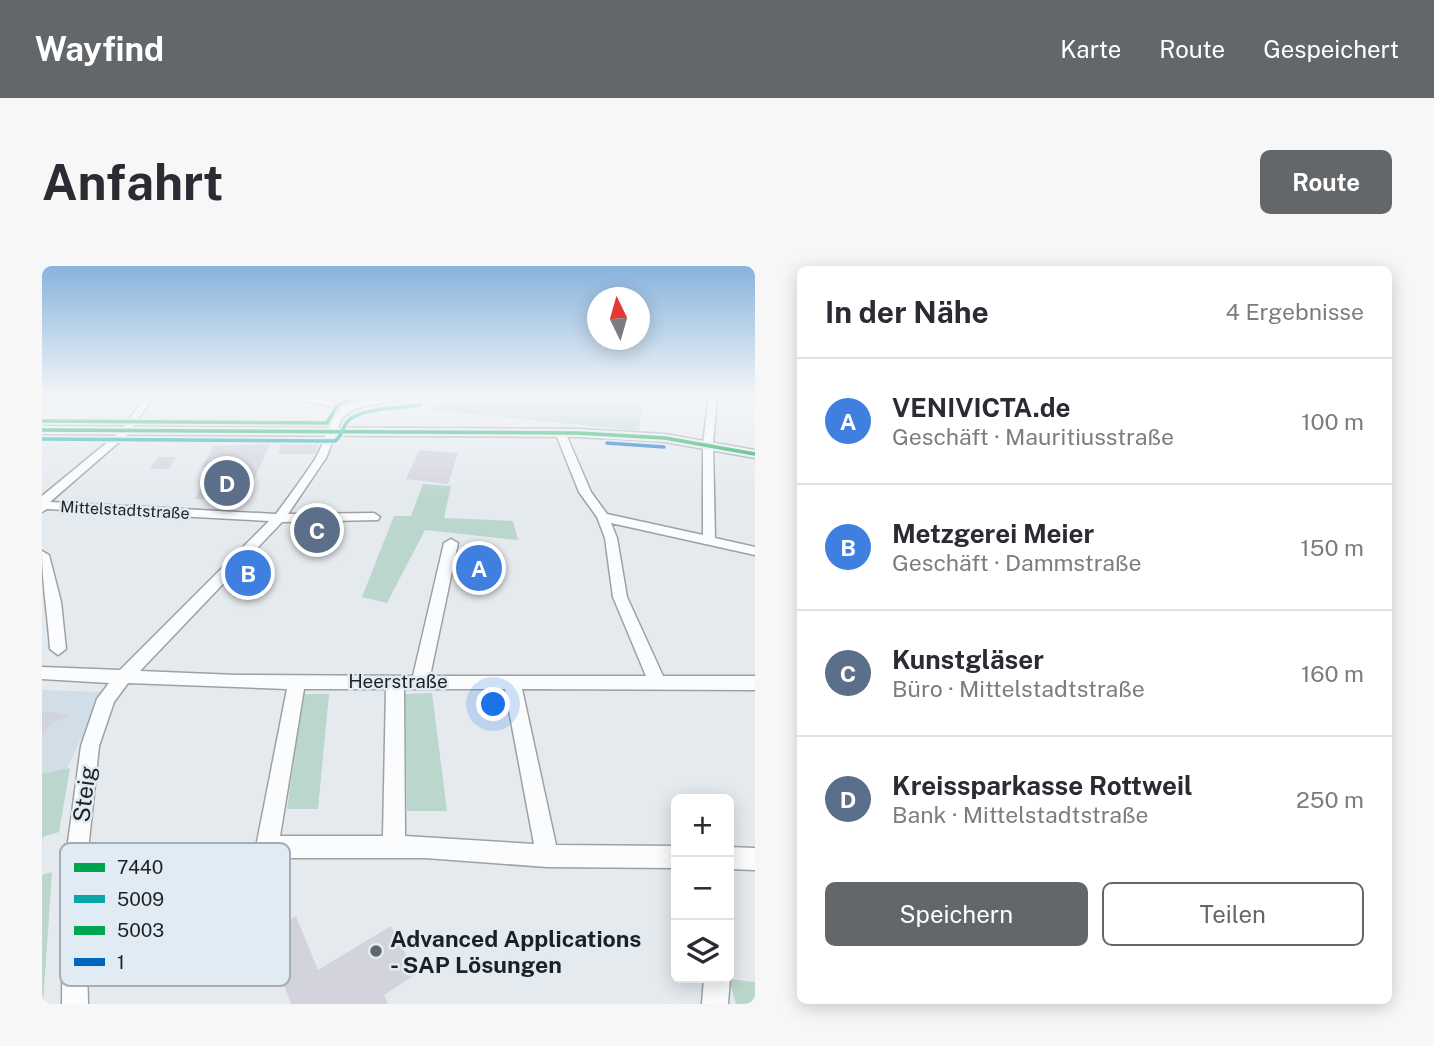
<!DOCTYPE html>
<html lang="de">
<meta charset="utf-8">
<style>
body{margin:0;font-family:"Public Sans",sans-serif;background:#f7f7f7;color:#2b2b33}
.controls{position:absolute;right:21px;bottom:21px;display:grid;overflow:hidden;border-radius:10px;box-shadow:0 4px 18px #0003}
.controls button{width:63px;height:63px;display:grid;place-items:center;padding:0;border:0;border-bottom:2px solid #e1e1e2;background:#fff;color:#2b2b33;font:35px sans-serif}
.compass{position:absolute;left:545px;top:21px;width:63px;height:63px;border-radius:50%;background:#fff;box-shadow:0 4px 18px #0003;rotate:355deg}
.you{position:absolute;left:452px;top:439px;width:24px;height:24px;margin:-18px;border:5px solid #fff;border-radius:50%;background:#1a73e8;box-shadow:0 0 0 10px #1a73e833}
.badge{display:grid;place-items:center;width:46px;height:46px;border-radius:50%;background:#63676a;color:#fff;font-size:23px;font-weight:700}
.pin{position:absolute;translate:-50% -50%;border:4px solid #fff;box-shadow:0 2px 7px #0006}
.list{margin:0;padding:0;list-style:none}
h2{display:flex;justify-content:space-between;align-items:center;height:91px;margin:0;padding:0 28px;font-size:30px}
h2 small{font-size:23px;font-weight:400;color:#7c7c81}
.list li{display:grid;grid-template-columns:46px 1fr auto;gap:21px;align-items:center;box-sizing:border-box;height:126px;padding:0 28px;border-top:2px solid #e1e1e2}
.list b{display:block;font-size:26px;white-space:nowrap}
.list p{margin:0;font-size:23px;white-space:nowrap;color:#7c7c81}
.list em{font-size:23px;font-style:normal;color:#7c7c81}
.actions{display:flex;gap:14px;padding:21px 28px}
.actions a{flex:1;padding:16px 0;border:2px solid #63676a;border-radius:10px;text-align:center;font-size:24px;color:#63676a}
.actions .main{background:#63676a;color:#fff}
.icon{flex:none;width:38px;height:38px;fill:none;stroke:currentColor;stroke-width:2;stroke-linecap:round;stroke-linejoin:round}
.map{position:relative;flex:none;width:713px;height:738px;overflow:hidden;border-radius:10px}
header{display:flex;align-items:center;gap:42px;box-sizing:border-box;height:98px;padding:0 35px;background:#63676a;color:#fff}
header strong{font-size:33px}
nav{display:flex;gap:38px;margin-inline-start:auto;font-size:24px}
.intro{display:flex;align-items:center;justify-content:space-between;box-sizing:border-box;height:168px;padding:0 42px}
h1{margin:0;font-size:49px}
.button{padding:18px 32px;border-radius:10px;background:#63676a;color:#fff;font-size:24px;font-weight:700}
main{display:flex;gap:42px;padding:0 42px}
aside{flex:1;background:#fff;border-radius:10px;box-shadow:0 4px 18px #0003}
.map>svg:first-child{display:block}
.built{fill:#d2dee7}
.green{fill:#bbd6cc}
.building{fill:#d3d3de}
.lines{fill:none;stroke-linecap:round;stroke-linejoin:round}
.street-casing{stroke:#9da1a4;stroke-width:3}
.secondary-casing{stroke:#9da1a4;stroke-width:3}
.street{fill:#fbfcfd;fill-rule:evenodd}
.secondary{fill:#fbfcfd;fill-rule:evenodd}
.bus-1-casing{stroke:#e1ebf3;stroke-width:7}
.bus-2-casing{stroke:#e1ebf3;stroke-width:7}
.bus-3-casing{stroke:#e1ebf3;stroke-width:7}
.bus-4-casing{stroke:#e1ebf3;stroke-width:7}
.bus-1{stroke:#00a44f;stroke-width:3.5}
.bus-2{stroke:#0ca6a7;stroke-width:3.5}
.bus-3{stroke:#00a651;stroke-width:3.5}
.bus-4{stroke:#0065bd;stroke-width:3.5}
.poi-dot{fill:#63676a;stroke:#e1ebf3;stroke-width:2.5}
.labels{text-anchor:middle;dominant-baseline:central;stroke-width:5;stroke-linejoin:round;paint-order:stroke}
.far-street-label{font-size:16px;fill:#1d2123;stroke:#e1ebf3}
.street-label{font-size:19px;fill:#1d2123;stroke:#e1ebf3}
.near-street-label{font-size:23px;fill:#1d2123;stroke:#e1ebf3}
.near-poi-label{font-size:23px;font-weight:bold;fill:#1d2123;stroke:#e1ebf3;text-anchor:start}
.key{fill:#e1ebf3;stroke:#a6aeb5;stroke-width:2}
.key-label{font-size:19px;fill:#1d2123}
</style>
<header>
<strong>Wayfind</strong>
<nav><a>Karte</a><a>Route</a><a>Gespeichert</a></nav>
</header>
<div class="intro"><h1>Anfahrt</h1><a class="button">Route</a></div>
<main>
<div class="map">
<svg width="713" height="738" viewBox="0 0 713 738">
<rect width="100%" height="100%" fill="#e5eaef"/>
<path class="built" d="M0 424 61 426 3 549 0 588Z"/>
<path class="green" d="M399 130H602L597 165 389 144Z
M381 218 409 220 402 252 471 255 476 274 383 264 345 337 320 331 352 250H369Z
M390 427 405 545H365L363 428Z
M261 428H287L276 543H245Z
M28 502 17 566 0 571V508Z
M10 606 1 738H0V609Z
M687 713 713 716V738H694Z"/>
<path class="building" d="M241 172H278L273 188H236Z
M228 178 203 233H153L169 201H160L172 180Z
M377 184 416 187 406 218 364 213Z
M116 191H134L127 203H108Z
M0 445 27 449 10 457 0 470Z
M254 650 276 704 349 660 374 708 342 729 346 738H249L223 667Z"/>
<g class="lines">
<g class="street-casing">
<path id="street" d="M104 130H112L85 169 8 236 234 248C247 230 261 212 273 193 283 177 286 154 300 143L238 130H256L306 139 322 134 357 130H381L323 140 310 144 300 152 284 192 246 248 332 247 338 251 336 254 240 256 98 405 194 409 371 410 402 277 409 273 416 277 388 410H604L571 331 563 272 555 251 537 226 513 166 518 163 523 166 549 226 565 248 661 269V178L667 130H675L671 178 673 272 713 281V289L569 257 575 272 585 331 621 410H713V424L480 423 514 579 634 580V602L505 601 383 592H225L217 589 214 581 245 423 86 417 72 436 57 480 43 613 46 738H20L21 613 39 480 55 433 67 417 0 413V401L78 404 227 255 5 243 0 246V230L79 165ZM262 423H344L341 570H238ZM362 423H463L492 578 363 570Z
M0 285 7 289 19 336 24 383 16 389 8 383C6 350 0 318 0 285Z
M687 581 713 582V604L687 603Z
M687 709 688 712 686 738H660L662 712H687Z"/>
</g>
<g class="secondary-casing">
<path id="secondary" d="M0 160 536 163 623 168 713 184V192L623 176 536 171 0 168Z"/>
</g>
<use href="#street" class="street"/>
<use href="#secondary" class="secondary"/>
<g class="bus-1-casing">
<path id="bus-1" d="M0 164 536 167 623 172 713 188"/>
</g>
<g class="bus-2-casing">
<path id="bus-2" d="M0 173 293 175C302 169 300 159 308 153 322 142 360 142 378 139"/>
</g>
<g class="bus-3-casing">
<path id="bus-3" d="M0 155 285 157 295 140 314 130"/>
</g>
<g class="bus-4-casing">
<path id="bus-4" d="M565 177 622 181"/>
</g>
<use href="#bus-1" class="bus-1"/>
<use href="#bus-2" class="bus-2"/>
<use href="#bus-3" class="bus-3"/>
<use href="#bus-4" class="bus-4"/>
</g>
<linearGradient id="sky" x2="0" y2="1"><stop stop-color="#88b3dc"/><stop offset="0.56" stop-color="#f3f6f8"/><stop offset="1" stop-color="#f3f6f8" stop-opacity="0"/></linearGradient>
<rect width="713" height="233" fill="url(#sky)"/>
<circle class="poi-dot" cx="334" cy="685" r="7"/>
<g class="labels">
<g class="far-street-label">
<text transform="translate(83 244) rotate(3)">Mittelstadtstraße</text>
</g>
<g class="street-label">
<text x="356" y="415">Heerstraße</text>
</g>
<g class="near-street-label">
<text transform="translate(42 528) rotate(-83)">Steig</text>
</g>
<g class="near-poi-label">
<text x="348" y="672">Advanced Applications<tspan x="348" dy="26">- SAP Lösungen</tspan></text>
</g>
</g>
<rect x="18" y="577" width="230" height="143" rx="10" class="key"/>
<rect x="32" y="597" width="31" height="9" fill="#00a44f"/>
<rect x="32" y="629" width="31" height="8" fill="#0ca6a7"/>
<rect x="32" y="660" width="31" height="9" fill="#00a651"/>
<rect x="32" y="692" width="31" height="8" fill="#0065bd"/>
<g class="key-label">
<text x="75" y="608">7440</text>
<text x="75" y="640">5009</text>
<text x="75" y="671">5003</text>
<text x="75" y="703">1</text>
</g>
</svg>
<div class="controls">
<button>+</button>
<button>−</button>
<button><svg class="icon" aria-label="layers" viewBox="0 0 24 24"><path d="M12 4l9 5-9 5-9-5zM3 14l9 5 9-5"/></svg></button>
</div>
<svg class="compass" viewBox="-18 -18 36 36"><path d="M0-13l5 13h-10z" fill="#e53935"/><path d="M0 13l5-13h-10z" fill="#7c7c81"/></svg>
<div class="you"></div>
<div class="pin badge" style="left:437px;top:302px;background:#3f7fe0">A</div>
<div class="pin badge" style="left:206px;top:307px;background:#3f7fe0">B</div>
<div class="pin badge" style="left:275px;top:264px;background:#5c6f8a">C</div>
<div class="pin badge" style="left:185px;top:217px;background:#5c6f8a">D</div>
</div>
<aside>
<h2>In der Nähe<small>4 Ergebnisse</small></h2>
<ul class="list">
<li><span class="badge" style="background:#3f7fe0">A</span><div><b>VENIVICTA.de</b><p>Geschäft · Mauritiusstraße</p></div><em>100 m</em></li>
<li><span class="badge" style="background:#3f7fe0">B</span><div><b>Metzgerei Meier</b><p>Geschäft · Dammstraße</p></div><em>150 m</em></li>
<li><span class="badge" style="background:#5c6f8a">C</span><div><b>Kunstgläser</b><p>Büro · Mittelstadtstraße</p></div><em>160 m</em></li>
<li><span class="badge" style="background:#5c6f8a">D</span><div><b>Kreissparkasse Rottweil</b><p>Bank · Mittelstadtstraße</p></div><em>250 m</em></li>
</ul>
<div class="actions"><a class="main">Speichern</a><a>Teilen</a></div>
</aside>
</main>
